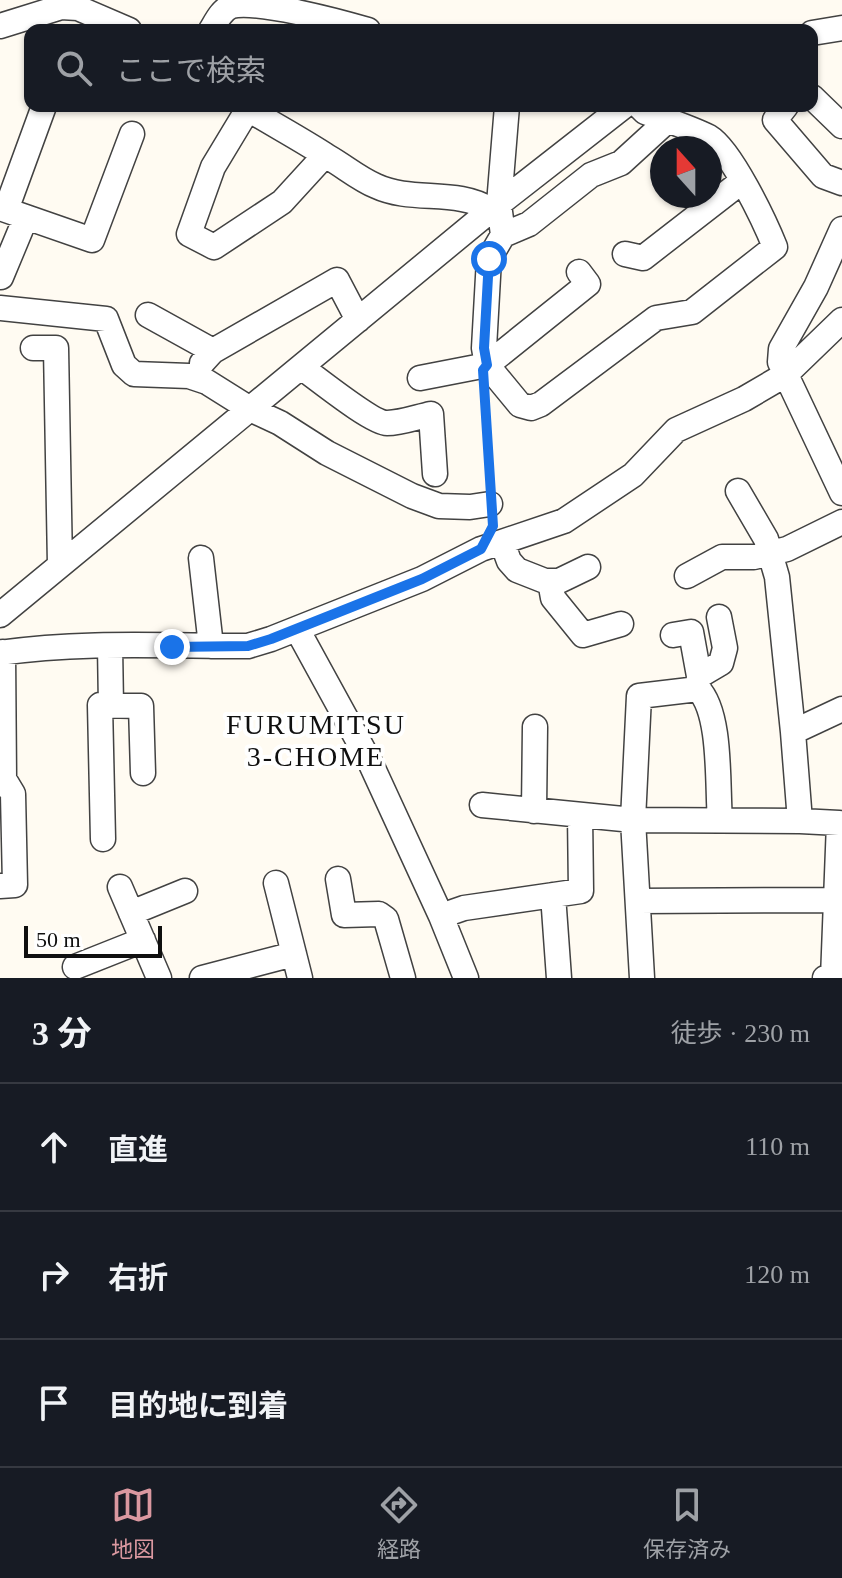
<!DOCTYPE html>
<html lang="ja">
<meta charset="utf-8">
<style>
body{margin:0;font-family:"Times New Roman","Noto Sans JP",serif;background:#20242c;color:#f1f3f6}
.compass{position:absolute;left:650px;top:136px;width:72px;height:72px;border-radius:50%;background:#171b24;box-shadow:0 2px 6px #0004;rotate:339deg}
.scale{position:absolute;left:24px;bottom:20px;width:138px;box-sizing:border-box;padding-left:8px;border:4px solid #0f0f0f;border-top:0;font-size:22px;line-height:28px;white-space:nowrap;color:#0f0f0f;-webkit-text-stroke:6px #fff;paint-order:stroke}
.stop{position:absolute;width:24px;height:24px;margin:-18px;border:6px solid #1a73e8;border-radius:50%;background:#fff}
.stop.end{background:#1a73e8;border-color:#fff;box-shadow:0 2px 8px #0008}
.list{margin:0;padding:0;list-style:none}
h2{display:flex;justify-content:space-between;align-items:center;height:104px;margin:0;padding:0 32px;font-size:34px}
h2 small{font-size:26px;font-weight:400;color:#9ea1a6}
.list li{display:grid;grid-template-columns:52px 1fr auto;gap:24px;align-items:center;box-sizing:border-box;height:128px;padding:0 32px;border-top:2px solid #363941}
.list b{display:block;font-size:30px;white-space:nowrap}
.list em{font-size:26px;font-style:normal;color:#9ea1a6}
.icon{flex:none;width:44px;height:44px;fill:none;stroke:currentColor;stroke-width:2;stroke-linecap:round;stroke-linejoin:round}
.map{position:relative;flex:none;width:842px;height:978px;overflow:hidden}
.search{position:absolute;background:#171b24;box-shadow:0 2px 6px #0004;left:24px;right:24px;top:24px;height:88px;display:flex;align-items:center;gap:20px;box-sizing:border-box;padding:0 28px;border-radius:16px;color:#9ea1a6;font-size:30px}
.sheet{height:488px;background:#171b24}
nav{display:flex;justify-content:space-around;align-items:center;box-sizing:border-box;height:112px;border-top:2px solid #363941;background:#171b24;font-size:22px;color:#9ea1a6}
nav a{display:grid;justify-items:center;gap:4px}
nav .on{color:#da98a0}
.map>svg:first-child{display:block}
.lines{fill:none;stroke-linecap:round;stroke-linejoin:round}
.minor-casing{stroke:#424242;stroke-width:27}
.path{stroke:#313131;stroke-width:3;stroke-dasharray:8 4;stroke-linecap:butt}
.minor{stroke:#fff;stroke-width:24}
.route{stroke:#1a73e8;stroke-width:10}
.labels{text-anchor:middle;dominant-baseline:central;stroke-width:8;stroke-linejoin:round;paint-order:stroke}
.neighbourhood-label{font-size:28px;letter-spacing:2px;fill:#0f0f0f;stroke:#fff}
</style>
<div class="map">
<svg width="842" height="978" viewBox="0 0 842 978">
<rect width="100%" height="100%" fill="#fffbf2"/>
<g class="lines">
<g class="minor-casing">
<path id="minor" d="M0 26 61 7 78 8 129 30
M211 30C217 20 221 11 231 6 259 0 337 21 368 30
M812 33 842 28
M812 97 842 126
M507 106 499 204 503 235 489 259 484 348 487 365 520 405 531 408 541 404 656 318 692 312 775 247C765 222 731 150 709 137 689 127 666 120 645 112L639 106
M786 106 775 120 823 176 842 183
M325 155 282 202 214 247 189 234 213 167 248 109C274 125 302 140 328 157 344 166 359 179 376 186 412 203 457 188 491 210
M0 208 92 240 132 134
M6 210 44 106
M842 229 816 287 781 349 780 362 842 493
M503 235 529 224 591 175 621 163 667 121
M625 254 643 258 741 182
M1 277 26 217
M0 308 106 319 124 365 134 374 189 376 207 382 250 409 280 423 327 453 412 496 439 506 470 507 490 504
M148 315 213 351
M33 348H56L60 565
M202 363 213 351 337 280 358 320
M301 367C318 379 372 423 387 423 401 423 417 417 431 414L435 474
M420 378 487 365 588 284 579 272
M738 491 766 539 777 577 793 732
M502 542 509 561 517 570 545 581H559L588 567
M201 558 211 646
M687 576 722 557H754L787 549 842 522
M550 581 553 598 583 635 621 624
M0 615 491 210 624 106
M297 629 371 764 441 916
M673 635 691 632 699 676
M110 646 111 706
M0 653C81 641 166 646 248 646L271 639 422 579 481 549 564 521 633 475 676 430 744 399 785 375 842 320
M698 689 699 676 721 663 725 648 719 617
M482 805 633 820 639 696 698 689C722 713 717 786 720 820
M534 811 535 727
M800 821 839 823 833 978H825
M103 839 100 705 141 706 143 773
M338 879 344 915 379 914 386 919 403 978
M276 883 300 978
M0 886 15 885 13 794 4 779 3 652
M120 887 159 978
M553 895 559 978
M638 901 836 900
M131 913 185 891
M75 967 143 940
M202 978 294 954
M466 978 441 916 464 908 581 891 580 815
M642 978 633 820 800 821 793 732 842 709"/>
</g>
<path class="path" d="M484 396 489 484"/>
<use href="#minor" class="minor"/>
</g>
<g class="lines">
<path class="route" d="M172 647 248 646 271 639 422 579 481 549 493 526 483 370 487 365 484 348 489 259"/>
</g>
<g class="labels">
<g class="neighbourhood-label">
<text x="316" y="724">FURUMITSU<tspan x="316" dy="32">3-CHOME</tspan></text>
</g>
</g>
</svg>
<svg class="compass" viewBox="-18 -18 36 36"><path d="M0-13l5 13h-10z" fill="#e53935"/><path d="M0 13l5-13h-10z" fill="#9ea1a6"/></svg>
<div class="scale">50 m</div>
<div class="stop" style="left:489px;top:259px"></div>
<div class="stop end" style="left:172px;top:647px"></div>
<div class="search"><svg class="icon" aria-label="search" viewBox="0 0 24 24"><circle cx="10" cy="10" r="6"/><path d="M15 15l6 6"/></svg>ここで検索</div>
</div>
<section class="sheet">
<h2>3 分<small>徒歩 · 230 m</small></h2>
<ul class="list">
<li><svg class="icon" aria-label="ahead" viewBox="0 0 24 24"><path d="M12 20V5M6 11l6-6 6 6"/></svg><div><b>直進</b></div><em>110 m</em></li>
<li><svg class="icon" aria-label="right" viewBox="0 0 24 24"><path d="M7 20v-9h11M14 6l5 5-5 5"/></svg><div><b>右折</b></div><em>120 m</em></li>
<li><svg class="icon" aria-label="arrive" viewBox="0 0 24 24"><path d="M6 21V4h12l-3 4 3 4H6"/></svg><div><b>目的地に到着</b></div></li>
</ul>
</section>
<nav>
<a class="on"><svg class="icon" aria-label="map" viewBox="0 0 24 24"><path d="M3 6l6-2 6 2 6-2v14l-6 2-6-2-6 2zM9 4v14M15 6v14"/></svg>地図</a>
<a><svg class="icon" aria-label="directions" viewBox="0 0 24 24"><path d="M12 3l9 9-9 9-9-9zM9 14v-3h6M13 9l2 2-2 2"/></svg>経路</a>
<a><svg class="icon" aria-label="saved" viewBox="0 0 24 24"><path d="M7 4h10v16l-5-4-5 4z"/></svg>保存済み</a>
</nav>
